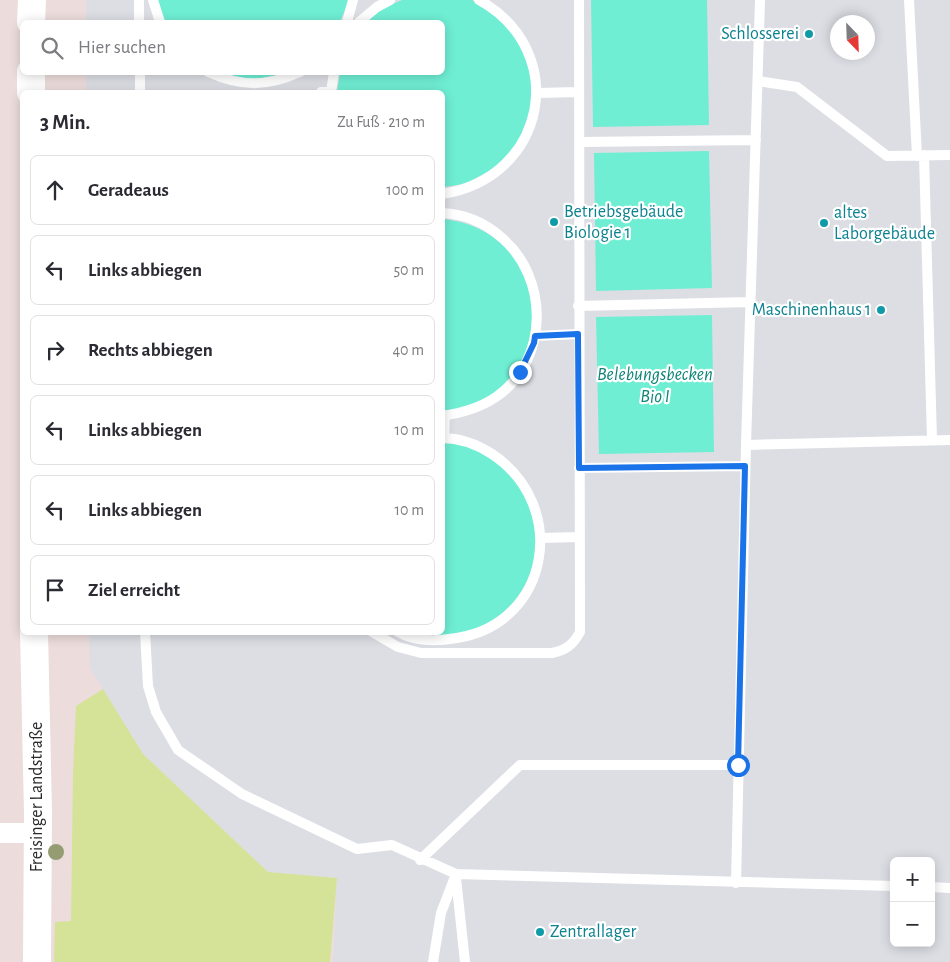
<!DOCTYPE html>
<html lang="de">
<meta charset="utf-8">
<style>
body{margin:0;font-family:"Alegreya Sans",sans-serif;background:#f2f2f3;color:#2b2b33}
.controls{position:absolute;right:15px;bottom:15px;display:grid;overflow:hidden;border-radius:8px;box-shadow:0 2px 12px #0003}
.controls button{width:45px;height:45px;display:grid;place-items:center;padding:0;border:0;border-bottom:1px solid #e1e1e2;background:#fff;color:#2b2b33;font:25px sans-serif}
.compass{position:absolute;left:830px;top:15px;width:45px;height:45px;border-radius:50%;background:#fff;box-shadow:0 2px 12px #0003;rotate:157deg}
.stop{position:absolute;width:15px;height:15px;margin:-11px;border:4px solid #1a73e8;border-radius:50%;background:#fff}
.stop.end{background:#1a73e8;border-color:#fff;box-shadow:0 1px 5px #0008}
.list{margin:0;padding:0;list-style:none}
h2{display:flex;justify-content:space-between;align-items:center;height:65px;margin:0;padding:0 20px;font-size:21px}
h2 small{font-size:16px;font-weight:400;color:#7c7c81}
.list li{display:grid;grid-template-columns:32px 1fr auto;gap:15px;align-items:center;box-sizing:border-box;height:70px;margin:0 10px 10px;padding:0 10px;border:1px solid #e1e1e2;border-radius:8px}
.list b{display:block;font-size:19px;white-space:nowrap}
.list em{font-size:16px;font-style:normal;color:#7c7c81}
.icon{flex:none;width:28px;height:28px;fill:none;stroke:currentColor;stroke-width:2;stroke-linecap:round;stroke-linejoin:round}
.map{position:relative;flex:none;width:950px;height:962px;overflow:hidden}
.search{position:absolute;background:#fff;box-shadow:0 2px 12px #0003;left:20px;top:20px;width:425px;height:55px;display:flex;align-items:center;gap:12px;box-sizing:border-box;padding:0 18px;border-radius:8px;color:#7c7c81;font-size:19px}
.panel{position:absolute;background:#fff;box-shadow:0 2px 12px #0003;left:20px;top:90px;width:425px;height:545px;border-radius:8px}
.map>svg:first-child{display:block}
.industrial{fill:#dcdee4;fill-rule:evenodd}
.green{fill:#d5e398}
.water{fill:#6feed4}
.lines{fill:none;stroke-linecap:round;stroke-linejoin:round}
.lane{stroke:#fff;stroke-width:10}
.street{stroke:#fff;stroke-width:20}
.secondary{stroke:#fff;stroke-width:28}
.tree{fill:#959c71}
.route{stroke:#1a73e8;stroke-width:6}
.culture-dot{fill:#0f9aa8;stroke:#fff;stroke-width:2}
.labels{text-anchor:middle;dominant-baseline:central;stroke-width:4.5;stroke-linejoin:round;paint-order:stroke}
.culture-label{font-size:18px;fill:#0d838f;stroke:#fff;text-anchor:start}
.street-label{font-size:18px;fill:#2a2a2a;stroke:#fff}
.water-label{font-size:19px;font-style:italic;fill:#0e8577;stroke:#fff}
</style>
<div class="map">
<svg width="950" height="962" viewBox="0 0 950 962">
<rect width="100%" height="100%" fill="#ecdddc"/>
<path class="industrial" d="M86 0H950V962H333L337 878 268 872 143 754 90 668 89 633 442 632V92H86V73L442 72V22H86ZM838 22H868V52H838ZM894 861H931V943H894Z"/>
<path class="green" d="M103 689 143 754 268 872 337 878 330 962H54L55 922 71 921 73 773 76 706Z"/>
<path class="water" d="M157 0H349L340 22H165Z
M402 0H472L501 18 521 45 532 77 530 111 518 143 495 168 465 184 443 187 442 92H337L340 73 442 72V22H366L383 8Z
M591 0H707L709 125 593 127Z
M216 73H288L250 80Z
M709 151 712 288 596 291 594 153Z
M442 219C548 228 567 370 469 408 461 411 451 411 442 413Z
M712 315 714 452 599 454 596 317Z
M443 442C460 441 478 449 492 458 545 492 551 560 511 605 500 617 485 628 470 632 451 638 433 636 414 633L442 632Z"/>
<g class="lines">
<path class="lane" d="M139 0V22
M153 0 160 22
M909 0 917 156
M347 22 353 0
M359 22 377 7 390 0
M140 72V92
M208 72C242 87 266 87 300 72
M758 81 797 87 887 156 950 155
M321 92H331
M331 92 334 72
M537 93 579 92
M579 142 756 140
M924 155 932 440
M442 194C547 178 571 51 479 0
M442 213C465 214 485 223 501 237 549 277 550 360 496 397 480 408 462 413 442 416
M578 306 750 302
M535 336 578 334
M444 438 445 415
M746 445 950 440
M579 468 745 466
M541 538 579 537
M145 632 148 686 156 712 178 750 242 794 357 849 392 845 456 874 894 886
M372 632 398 647 421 653H552C566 650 573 645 580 632L579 0
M398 632C415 642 439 641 457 638 551 623 569 505 492 454 478 445 460 438 442 438
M420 860 520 765H738
M456 878 465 962
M736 883 746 445 760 0
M931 887 950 888
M433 962 441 913 456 874"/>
<path class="street" d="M0 833H38"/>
<path class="secondary" d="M31 22 32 0
M31 92V72
M34 632 38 813 37 962"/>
</g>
<circle class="tree" cx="56" cy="852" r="8"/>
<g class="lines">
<path class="route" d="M520 372 534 343 535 336 578 334 579 468 745 466 738 765"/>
</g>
<g class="culture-dot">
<circle cx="809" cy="34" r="5"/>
<circle cx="554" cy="222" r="5"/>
<circle cx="824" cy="223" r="5"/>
<circle cx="881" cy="310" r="5"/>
<circle cx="540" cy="932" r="5"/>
</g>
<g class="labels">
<g class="culture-label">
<text x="799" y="34" text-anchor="end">Schlosserei</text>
<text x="564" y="212">Betriebsgebäude<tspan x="564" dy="21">Biologie 1</tspan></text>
<text x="834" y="213">altes<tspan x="834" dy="21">Laborgebäude</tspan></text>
<text x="871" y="310" text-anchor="end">Maschinenhaus 1</text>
<text x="550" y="932">Zentrallager</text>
</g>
<g class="street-label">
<text transform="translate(37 797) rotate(-90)">Freisinger Landstraße</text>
</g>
<g class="water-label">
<text x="655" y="374">Belebungsbecken<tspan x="655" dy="22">Bio I</tspan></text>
</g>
</g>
</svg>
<div class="controls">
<button>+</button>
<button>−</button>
</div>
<svg class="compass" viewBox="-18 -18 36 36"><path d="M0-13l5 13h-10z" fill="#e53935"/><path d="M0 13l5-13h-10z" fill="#7c7c81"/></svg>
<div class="stop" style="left:738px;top:765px"></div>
<div class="stop end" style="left:520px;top:372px"></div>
<div class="search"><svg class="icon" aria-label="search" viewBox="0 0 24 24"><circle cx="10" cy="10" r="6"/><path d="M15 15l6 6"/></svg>Hier suchen</div>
<section class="panel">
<h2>3 Min.<small>Zu Fuß · 210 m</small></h2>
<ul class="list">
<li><svg class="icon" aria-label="ahead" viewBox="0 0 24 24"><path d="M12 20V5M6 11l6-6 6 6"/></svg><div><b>Geradeaus</b></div><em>100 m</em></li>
<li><svg class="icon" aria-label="left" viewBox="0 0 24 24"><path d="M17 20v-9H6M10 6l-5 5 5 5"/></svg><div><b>Links abbiegen</b></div><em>50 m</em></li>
<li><svg class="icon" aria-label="right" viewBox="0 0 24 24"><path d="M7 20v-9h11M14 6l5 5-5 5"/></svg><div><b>Rechts abbiegen</b></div><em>40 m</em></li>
<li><svg class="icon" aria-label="left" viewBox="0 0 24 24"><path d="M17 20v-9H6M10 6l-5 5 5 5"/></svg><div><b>Links abbiegen</b></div><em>10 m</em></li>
<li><svg class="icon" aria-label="left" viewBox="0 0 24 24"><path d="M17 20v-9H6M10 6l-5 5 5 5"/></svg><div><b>Links abbiegen</b></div><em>10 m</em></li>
<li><svg class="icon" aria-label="arrive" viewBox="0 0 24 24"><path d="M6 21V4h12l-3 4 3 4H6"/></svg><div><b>Ziel erreicht</b></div></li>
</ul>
</section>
</div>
